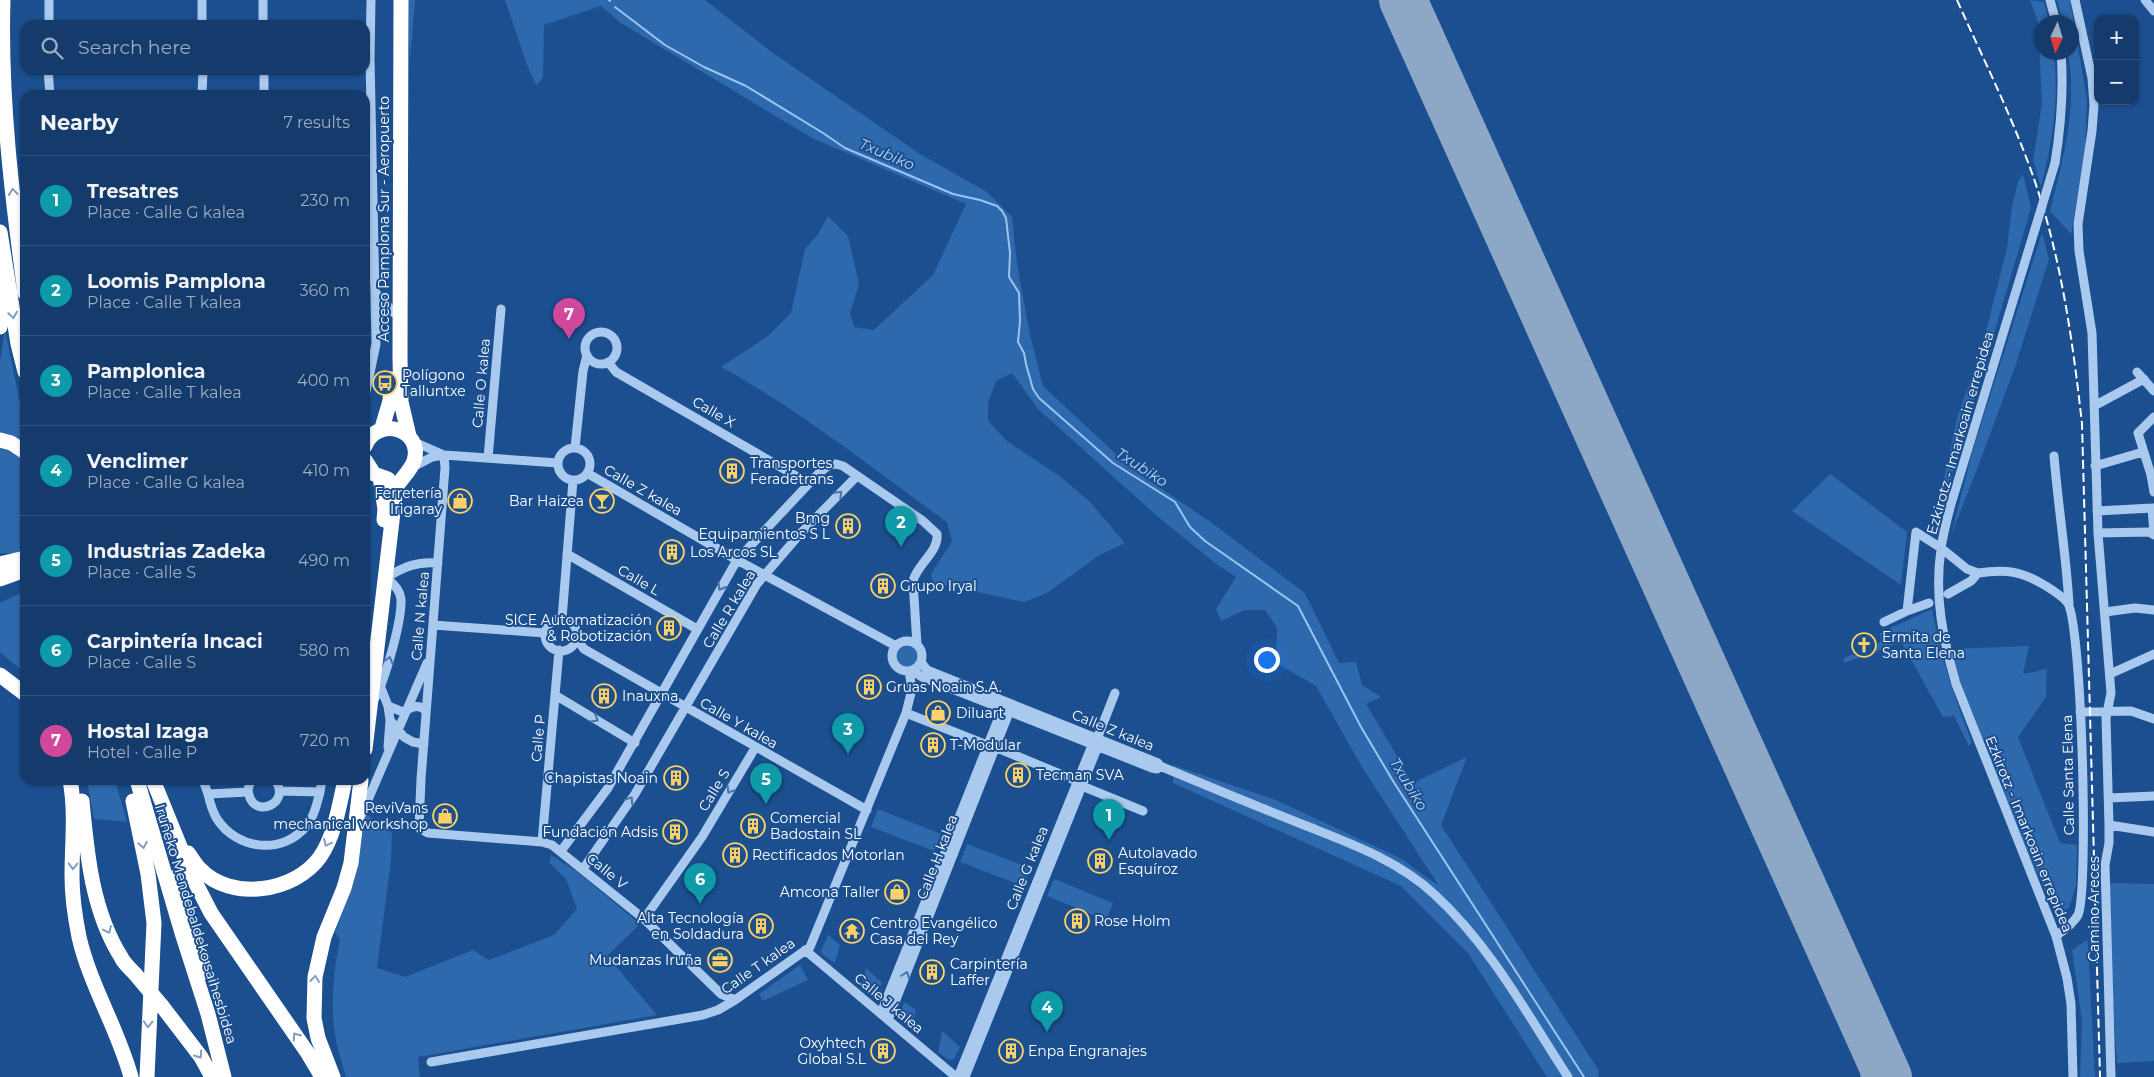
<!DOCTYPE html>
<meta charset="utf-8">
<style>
body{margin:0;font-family:Montserrat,sans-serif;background:#1d4271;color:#f1f3f6}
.controls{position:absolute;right:15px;top:15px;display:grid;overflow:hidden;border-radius:10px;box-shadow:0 1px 4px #0004}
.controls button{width:45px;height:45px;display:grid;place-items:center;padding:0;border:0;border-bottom:1px solid #33557e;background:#143b6b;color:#f1f3f6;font:25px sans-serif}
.compass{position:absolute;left:2034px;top:15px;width:45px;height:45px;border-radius:50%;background:#143b6b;box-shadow:0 1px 4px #0004;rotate:184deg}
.you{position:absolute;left:1266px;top:659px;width:18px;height:18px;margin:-12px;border:4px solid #fff;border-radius:50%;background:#1a73e8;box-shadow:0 0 0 8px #1a73e833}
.badge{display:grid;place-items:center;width:32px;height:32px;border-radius:50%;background:#ffd166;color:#fff;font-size:16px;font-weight:700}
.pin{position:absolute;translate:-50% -41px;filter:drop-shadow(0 1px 2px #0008)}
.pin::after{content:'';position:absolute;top:26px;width:18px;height:15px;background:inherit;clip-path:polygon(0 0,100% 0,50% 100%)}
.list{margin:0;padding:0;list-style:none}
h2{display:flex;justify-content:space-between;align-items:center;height:65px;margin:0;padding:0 20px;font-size:21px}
h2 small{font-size:16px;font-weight:400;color:#9dadc1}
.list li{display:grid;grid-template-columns:32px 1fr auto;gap:15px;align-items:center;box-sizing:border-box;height:90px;padding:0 20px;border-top:1px solid #33557e}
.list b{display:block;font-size:19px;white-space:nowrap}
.list p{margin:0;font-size:16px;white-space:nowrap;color:#9dadc1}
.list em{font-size:16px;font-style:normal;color:#9dadc1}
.icon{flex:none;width:28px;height:28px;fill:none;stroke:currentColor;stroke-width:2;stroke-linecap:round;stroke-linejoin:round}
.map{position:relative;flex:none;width:2154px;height:1077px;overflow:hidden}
.search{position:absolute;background:#143b6b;box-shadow:0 1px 4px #0004;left:20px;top:20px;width:350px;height:55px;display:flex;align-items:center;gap:12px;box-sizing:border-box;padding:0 18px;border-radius:15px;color:#9dadc1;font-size:19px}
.panel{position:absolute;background:#143b6b;box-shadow:0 1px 4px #0004;left:20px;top:90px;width:350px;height:695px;border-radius:15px}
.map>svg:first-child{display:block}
.green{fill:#2e69ad}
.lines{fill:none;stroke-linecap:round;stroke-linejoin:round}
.stream{stroke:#9cc4f0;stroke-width:2}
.taxiway{stroke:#8da7c7;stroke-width:19}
.runway{stroke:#8da7c7;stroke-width:48}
.minor{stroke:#a9c9ee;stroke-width:9}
.highway{stroke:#fff;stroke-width:15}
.rail{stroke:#fff;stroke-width:2;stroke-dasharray:9 4;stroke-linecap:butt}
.minor-bridge{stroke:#a9c9ee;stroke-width:9}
.highway-bridge{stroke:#fff;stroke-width:15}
.oneway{stroke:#829ec1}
.oneway2{stroke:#4674ac}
.labels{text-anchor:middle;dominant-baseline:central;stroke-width:4;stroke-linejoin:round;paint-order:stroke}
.street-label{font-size:14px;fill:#fff;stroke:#1b4f8f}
.poi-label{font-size:14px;fill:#fff;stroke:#1b4f8f;text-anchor:start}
.water-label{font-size:15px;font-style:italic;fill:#b5d3f5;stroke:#1b4f8f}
</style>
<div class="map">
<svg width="2154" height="1077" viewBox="0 0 2154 1077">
<rect width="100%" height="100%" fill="#1b4f8f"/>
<path class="green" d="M408 0H415L410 63Z
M505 0H705L773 53 920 154 987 192 1012 217 1017 264 1030 335 1043 386 1131 468 1212 523 1305 593 1339 663 1356 662 1362 685 1381 697 1366 704 1413 783 1467 757 1441 825 1599 1071 1598 1077H1547L1468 953 1401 886 1173 783V765L1276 800 1400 858 1439 886 1362 767 1316 686 1276 663 1277 628 1265 610H1245L1221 621 1216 609 1236 577 1216 564 1157 516 1038 409 1012 373 996 381 988 403V421L1007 441 1062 478 1090 502 1125 543 1098 556 1047 593 1024 602 945 585 934 589 931 574 952 541 947 522C873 469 801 411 721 367L768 336 791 313 805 249 818 234 828 216 848 236 859 284 850 313 854 327 874 330 933 275 966 204 812 138 621 23 601 6 544 25 543 78 536 85 527 65Z
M2030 0 2044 2 2049 22H2042V52L2054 53C2059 101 2053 140 2041 187L2033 160 2042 104 2038 22Z
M2057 0H2070L2087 100 2085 151 2071 234 2050 211C2063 160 2078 106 2068 53L2072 52V22H2063Z
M2023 174 2031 208 1945 500 1941 493 1957 418 1982 347 2007 248 2012 206 2018 182Z
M2042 233 2049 259 2015 367 1976 472 1951 535 1973 449Z
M5 330 25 427V446L0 437V362Z
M0 447 21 458 25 463V550L17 553H0Z
M1830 474 1907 532 1901 585 1792 511Z
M25 591V673L0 652V603Z
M1932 609C1941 657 1954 698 1972 742L1969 746 1954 716 1943 717 1901 642 1845 663 1843 659 1852 654 1854 656 1874 648 1881 641 1880 633Z
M895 655a12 12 0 1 1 24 0a12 12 0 1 1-24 0Z
M2029 646 2023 674 2047 669 2046 697 2018 737 2060 843 2077 845 2076 885 2069 908 2060 911 2053 908 2016 827 1970 715 1950 649Z
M87 780H115L127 822 94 819Z
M878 809 941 834 934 851 871 827Z
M366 814 392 833 391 860 377 968 405 977 473 950 489 960 554 935 577 909 566 879 550 863 551 855 576 871 640 924 607 956 657 1015 418 1057 420 1077H346C342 1063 337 1049 335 1035 330 1005 334 969 340 940L335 932 354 882Z
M967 844 1030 868 1023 886 960 862Z
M1054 879 1113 903 1106 920 1047 896Z
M2109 883 2154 884V1061L2117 1063 2113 1005Z
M828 935 840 945 835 963 823 955 821 951Z
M2087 940 2088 947 2095 1077H2080L2082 1021 2072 950Z
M800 965 808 980 763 1001 759 994Z
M866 968 882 983 877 995H873L862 985Z
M904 1002 916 1010 912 1026 901 1019 900 1014Z
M942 1031 960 1047 954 1059 949 1060 938 1052Z"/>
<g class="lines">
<path class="stream" d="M609 0 610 1
M615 7 665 45 704 67 746 86 823 133 845 148 953 194 980 200 997 206 1002 211 1006 218 1010 253 1009 277 1019 293 1020 321 1018 342 1024 353 1026 364 1033 389 1039 398 1113 463 1175 502 1190 527 1205 541 1298 606 1361 727 1393 781 1584 1077"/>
<path class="taxiway" d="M1870 1077V1038"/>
<path class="runway" d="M1403 0 1888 1077"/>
<path class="minor" d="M263 0V25
M2050 0 2056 22
M2075 0 2092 78 2094 105 2092 131 2078 224 2079 251 2092 333 2098 533 2111 693 2106 718 2109 825V843L2105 865 2111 1077
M2145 0 2154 11
M49 25V0
M202 25V0
M48 70 50 95
M202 95 203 70
M264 95V70
M2055 163C2061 126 2064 91 2061 52
M2035 229 1951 504C1947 519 1943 534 1941 549 1934 597 1943 639 1956 684L2056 936 2067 978 2071 1004 2073 1077
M365 280H376
M376 293 394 313
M585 348a16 16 0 1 1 32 0a16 16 0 1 1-32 0Z
M608 362 616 372 808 483
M2137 372 2154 391
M365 396 376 344 370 59 371 0
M2094 406 2144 379
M2154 417 2138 433 2151 475 2154 492
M412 441 444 455
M558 464a16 16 0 1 1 32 0a16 16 0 1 1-32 0Z
M575 448 583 371 587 355
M444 455 445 468 421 779 419 828 428 833 542 842 552 845 644 919 721 994 735 1000
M2054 456C2058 505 2066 554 2069 604
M488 458 501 309
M2095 466 2143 452
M411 468 432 457 444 455 558 463
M587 473 737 560 896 646
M2097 511 2152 508
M2098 533 2149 532 2154 535
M2154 534 2152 508H2154
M567 554 697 629
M1978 573C2007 569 2021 571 2046 586 2054 591 2062 596 2067 602 2082 619 2089 893 2078 915 2073 924 2063 931 2056 936
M1907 611 1929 603
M2105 612 2135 608 2154 610
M562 619 573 480
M545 635a16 16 0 1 1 32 0a16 16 0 1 1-32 0Z
M1884 622 1907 611 1916 532 1941 548 1967 569 1978 573 1971 581 1948 594
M433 625 545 633
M576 638 584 649 867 810
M892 656a15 15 0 1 1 30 0a15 15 0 1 1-30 0Z
M921 662 927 670 1158 763 1160 766C1208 786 1256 806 1304 825 1349 843 1398 860 1434 894 1490 945 1527 1014 1568 1077
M912 670 922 677 1152 768 1157 769 1160 766
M2110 674 2154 654
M381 688 388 706 390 720 404 737 413 742 424 744
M555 695 635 743
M374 700C385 681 402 621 401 599 400 589 393 583 386 578 403 567 417 561 438 563
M388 706 403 712C412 707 418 703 426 711
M2080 712 2131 711 2154 719
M906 713 987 745
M1097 739 1115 693
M388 747 390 720
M995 747 1077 781
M203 780 208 794 248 792
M252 780C249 785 247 789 249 795 255 819 292 803 275 780
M1082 786 1143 811
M280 791 320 792 322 780
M208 794C210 803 212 811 217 819 237 850 284 856 308 824 315 815 317 803 320 792
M2109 798 2154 796
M361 816 427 663
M2109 825 2154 832
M542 842 559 650
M561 851 608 788 737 560 818 474 829 465 836 464 843 466 923 521 937 534C939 552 917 564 913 581L917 645
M583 869 635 794 757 584 799 535 857 476
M644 919 702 837 755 748
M805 950 956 1077
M881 1013 1005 702
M888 1020 1012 705
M431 1062 703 1015 718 1010 735 1000 810 947 906 713 912 689 909 671
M958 1077 1095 738
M965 1077 1100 741"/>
<path class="highway" d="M3 0C0 98 12 196 25 293
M401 0 400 358 401 402 409 436
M0 232 18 344 25 372
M0 284V327
M382 428 390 401 391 379
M0 440 11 443 25 452
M365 446C377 415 424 429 414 461 411 470 401 479 396 487L365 749
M365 460 374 474 388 479
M380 477 385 509 384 520
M0 564 25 558
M0 579 25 570
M0 675 25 694
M70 780C76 812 72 844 72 876 72 896 75 917 79 937 90 985 118 1029 131 1077
M137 780 182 933 208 1014 224 1077
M153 780 192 876 211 913 307 1052 322 1077
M82 801C87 854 92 911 121 957 124 964 131 969 136 975
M133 801 148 874 154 923 147 1077
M188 853C192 858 195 864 200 869 231 902 295 892 320 857 335 835 339 806 345 780
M176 877 205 972
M162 1006 201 1057 212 1077
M333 1077 318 1038 314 1018 315 977 324 937 344 888 351 863 361 780"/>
<path class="rail" d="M1957 0C1980 52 2006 104 2026 157 2059 242 2072 334 2082 424L2100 1077"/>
<path class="minor-bridge" d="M2035 229 2055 163"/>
<path class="highway-bridge" d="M136 975 162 1006"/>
</g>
<defs><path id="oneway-chevron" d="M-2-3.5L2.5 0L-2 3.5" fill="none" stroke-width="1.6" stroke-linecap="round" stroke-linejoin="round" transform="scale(1.25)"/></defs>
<g class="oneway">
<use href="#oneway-chevron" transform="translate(13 192) rotate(-96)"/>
<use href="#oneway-chevron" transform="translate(13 315) rotate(81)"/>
<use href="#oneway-chevron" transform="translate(327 843) rotate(116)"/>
<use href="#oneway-chevron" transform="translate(143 845) rotate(80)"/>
<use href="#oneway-chevron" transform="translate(73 866) rotate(91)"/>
<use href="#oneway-chevron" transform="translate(108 930) rotate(65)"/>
<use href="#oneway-chevron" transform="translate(315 979) rotate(-83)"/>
<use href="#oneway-chevron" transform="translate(148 1024) rotate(93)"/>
<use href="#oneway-chevron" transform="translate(296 1036) rotate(-125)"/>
<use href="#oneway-chevron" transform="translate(199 1055) rotate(55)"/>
</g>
<g class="oneway2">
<use href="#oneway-chevron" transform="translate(839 494) rotate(-45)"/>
<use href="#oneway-chevron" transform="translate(721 587) rotate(120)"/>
<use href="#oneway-chevron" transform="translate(389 660) rotate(-75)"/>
<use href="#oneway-chevron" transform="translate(595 719) rotate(31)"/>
<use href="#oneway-chevron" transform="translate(730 790) rotate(121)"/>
<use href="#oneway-chevron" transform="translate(630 800) rotate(-56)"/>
<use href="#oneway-chevron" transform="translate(906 975) rotate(-69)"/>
</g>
<defs>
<g id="bus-ring" transform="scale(1.25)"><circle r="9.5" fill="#1b4f8f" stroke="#ffd166" stroke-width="1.5"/><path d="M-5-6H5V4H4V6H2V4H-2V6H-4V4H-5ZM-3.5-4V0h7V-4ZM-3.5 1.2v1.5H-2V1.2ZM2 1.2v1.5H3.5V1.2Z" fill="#ffd166"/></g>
<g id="building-ring" transform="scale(1.25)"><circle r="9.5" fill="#1b4f8f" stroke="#ffd166" stroke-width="1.5"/><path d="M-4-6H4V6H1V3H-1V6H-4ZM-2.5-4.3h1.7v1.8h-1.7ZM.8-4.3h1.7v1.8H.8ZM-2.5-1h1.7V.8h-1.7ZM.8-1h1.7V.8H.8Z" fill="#ffd166"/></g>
<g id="shop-ring" transform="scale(1.25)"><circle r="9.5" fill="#1b4f8f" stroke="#ffd166" stroke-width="1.5"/><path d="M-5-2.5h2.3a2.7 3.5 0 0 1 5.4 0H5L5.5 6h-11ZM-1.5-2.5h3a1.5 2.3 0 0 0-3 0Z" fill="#ffd166"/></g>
<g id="bar-ring" transform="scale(1.25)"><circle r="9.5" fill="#1b4f8f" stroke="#ffd166" stroke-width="1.5"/><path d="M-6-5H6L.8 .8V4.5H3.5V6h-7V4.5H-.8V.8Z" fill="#ffd166"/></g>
<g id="church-ring" transform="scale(1.25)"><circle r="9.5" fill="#1b4f8f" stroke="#ffd166" stroke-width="1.5"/><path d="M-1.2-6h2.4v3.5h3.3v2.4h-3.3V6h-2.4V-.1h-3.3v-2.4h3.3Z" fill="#ffd166"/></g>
<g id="temple-ring" transform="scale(1.25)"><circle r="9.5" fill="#1b4f8f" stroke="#ffd166" stroke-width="1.5"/><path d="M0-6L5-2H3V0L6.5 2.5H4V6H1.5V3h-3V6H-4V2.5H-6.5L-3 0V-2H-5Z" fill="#ffd166"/></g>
<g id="office-ring" transform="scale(1.25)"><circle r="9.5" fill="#1b4f8f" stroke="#ffd166" stroke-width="1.5"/><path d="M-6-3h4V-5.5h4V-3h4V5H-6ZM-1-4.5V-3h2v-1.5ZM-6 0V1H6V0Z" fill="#ffd166"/></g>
</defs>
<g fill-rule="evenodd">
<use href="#bus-ring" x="385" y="383"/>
<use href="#building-ring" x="732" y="471"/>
<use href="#shop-ring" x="460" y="501"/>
<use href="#bar-ring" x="602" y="501"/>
<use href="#building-ring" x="848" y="526"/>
<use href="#building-ring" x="672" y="552"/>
<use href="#building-ring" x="883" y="586"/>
<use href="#building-ring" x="669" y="628"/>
<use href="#church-ring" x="1864" y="645"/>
<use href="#building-ring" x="869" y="687"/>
<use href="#building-ring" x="604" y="696"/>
<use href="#shop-ring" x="938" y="713"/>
<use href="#building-ring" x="933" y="745"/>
<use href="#building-ring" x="1018" y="775"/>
<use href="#building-ring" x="676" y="778"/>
<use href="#shop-ring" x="445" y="816"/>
<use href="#building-ring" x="753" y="826"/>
<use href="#building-ring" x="675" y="832"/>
<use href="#building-ring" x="735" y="855"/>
<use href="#building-ring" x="1100" y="861"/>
<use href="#shop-ring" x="897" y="892"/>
<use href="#building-ring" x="1077" y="921"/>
<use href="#building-ring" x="761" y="926"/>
<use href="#temple-ring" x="852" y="931"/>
<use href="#office-ring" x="720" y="960"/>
<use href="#building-ring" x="932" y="972"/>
<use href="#building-ring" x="883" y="1051"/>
<use href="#building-ring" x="1011" y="1051"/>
</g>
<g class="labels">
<g class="street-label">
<text transform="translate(384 219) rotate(-90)">Acceso Pamplona Sur - Aeropuerto</text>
<text transform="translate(481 383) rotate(-85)">Calle O kalea</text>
<text transform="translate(714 412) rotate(30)">Calle X</text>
<text transform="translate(1960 433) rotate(-74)">Ezkirotz - Imarkoain errepidea</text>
<text transform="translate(643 490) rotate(30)">Calle Z kalea</text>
<text transform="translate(639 580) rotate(30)">Calle L</text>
<text transform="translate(729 609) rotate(-59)">Calle R kalea</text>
<text transform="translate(420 616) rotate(-85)">Calle N kalea</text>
<text transform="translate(739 723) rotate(30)">Calle Y kalea</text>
<text transform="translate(1113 730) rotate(22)">Calle Z kalea</text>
<text transform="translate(538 738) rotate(-85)">Calle P</text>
<text transform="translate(2068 775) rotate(-91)">Calle Santa Elena</text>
<text transform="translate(714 790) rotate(-59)">Calle S</text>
<text transform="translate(2029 834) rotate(68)">Ezkirotz - Imarkoain errepidea</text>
<text transform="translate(937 857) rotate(-69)">Calle H kalea</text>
<text transform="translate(1027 868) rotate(-68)">Calle G kalea</text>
<text transform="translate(607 871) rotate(39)">Calle V</text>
<text transform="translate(2094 909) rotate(-90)">Camino Areces</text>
<text transform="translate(196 924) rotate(73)">Iruñeko Mendebaldeko saihesbidea</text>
<text transform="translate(758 966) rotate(-35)">Calle T kalea</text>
<text transform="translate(889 1003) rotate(40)">Calle J kalea</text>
</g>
<g class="poi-label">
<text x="402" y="375">Polígono<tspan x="402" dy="16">Talluntxe</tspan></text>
<text x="750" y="463">Transportes<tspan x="750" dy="16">Feradetrans</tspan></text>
<text x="442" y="493" text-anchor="end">Ferretería<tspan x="442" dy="16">Irigaray</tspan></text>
<text x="584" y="501" text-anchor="end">Bar Haizea</text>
<text x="830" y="518" text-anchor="end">Bmg<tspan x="830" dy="16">Equipamientos S L</tspan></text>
<text x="690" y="552">Los Arcos SL</text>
<text x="900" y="586">Grupo Iryal</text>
<text x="652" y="620" text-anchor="end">SICE Automatización<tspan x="652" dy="16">&amp; Robotización</tspan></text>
<text x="1882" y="637">Ermita de<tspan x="1882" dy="16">Santa Elena</tspan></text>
<text x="886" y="687">Gruas Noain S.A.</text>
<text x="622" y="696">Inauxna</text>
<text x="956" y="713">Diluart</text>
<text x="950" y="745">T-Modular</text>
<text x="1036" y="775">Tecman SVA</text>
<text x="658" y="778" text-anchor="end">Chapistas Noain</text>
<text x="428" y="808" text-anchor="end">ReviVans<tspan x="428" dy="16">mechanical workshop</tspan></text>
<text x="770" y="818">Comercial<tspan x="770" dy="16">Badostain SL</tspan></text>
<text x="658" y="832" text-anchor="end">Fundación Adsis</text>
<text x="1118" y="853">Autolavado<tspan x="1118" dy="16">Esquíroz</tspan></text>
<text x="752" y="855">Rectificados Motorlan</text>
<text x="880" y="892" text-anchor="end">Amcona Taller</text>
<text x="744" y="918" text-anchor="end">Alta Tecnología<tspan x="744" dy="16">en Soldadura</tspan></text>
<text x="1094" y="921">Rose Holm</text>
<text x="870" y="923">Centro Evangélico<tspan x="870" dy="16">Casa del Rey</tspan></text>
<text x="702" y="960" text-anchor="end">Mudanzas Iruña</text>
<text x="950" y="964">Carpintería<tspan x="950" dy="16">Laffer</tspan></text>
<text x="866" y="1043" text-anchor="end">Oxyhtech<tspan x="866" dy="16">Global S.L</tspan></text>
<text x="1028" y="1051">Enpa Engranajes</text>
</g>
<g class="water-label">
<text transform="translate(887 154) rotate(23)">Txubiko</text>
<text transform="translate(1142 467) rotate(33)">Txubiko</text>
<text transform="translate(1409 784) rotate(59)">Txubiko</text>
</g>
</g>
</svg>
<div class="controls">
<button>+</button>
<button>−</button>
</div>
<svg class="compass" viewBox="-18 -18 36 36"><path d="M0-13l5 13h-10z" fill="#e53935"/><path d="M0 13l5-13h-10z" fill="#9dadc1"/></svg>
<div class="you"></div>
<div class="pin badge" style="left:1109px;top:840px;background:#0f9aa8">1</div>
<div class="pin badge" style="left:901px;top:547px;background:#0f9aa8">2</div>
<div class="pin badge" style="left:848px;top:754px;background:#0f9aa8">3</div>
<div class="pin badge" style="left:1047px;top:1032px;background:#0f9aa8">4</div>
<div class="pin badge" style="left:766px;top:804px;background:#0f9aa8">5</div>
<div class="pin badge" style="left:700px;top:904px;background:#0f9aa8">6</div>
<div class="pin badge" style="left:569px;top:339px;background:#d1479c">7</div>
<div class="search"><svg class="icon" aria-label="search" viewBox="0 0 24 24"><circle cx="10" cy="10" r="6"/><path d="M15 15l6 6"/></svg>Search here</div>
<section class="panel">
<h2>Nearby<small>7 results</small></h2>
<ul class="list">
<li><span class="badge" style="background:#0f9aa8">1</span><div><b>Tresatres</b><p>Place · Calle G kalea</p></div><em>230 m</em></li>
<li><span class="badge" style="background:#0f9aa8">2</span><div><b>Loomis Pamplona</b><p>Place · Calle T kalea</p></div><em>360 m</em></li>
<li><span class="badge" style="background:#0f9aa8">3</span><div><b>Pamplonica</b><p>Place · Calle T kalea</p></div><em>400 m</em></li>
<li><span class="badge" style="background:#0f9aa8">4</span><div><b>Venclimer</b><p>Place · Calle G kalea</p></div><em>410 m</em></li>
<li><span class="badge" style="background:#0f9aa8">5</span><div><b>Industrias Zadeka</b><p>Place · Calle S</p></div><em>490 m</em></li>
<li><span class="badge" style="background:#0f9aa8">6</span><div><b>Carpintería Incaci</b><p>Place · Calle S</p></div><em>580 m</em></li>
<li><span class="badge" style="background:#d1479c">7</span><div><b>Hostal Izaga</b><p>Hotel · Calle P</p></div><em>720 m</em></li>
</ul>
</section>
</div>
